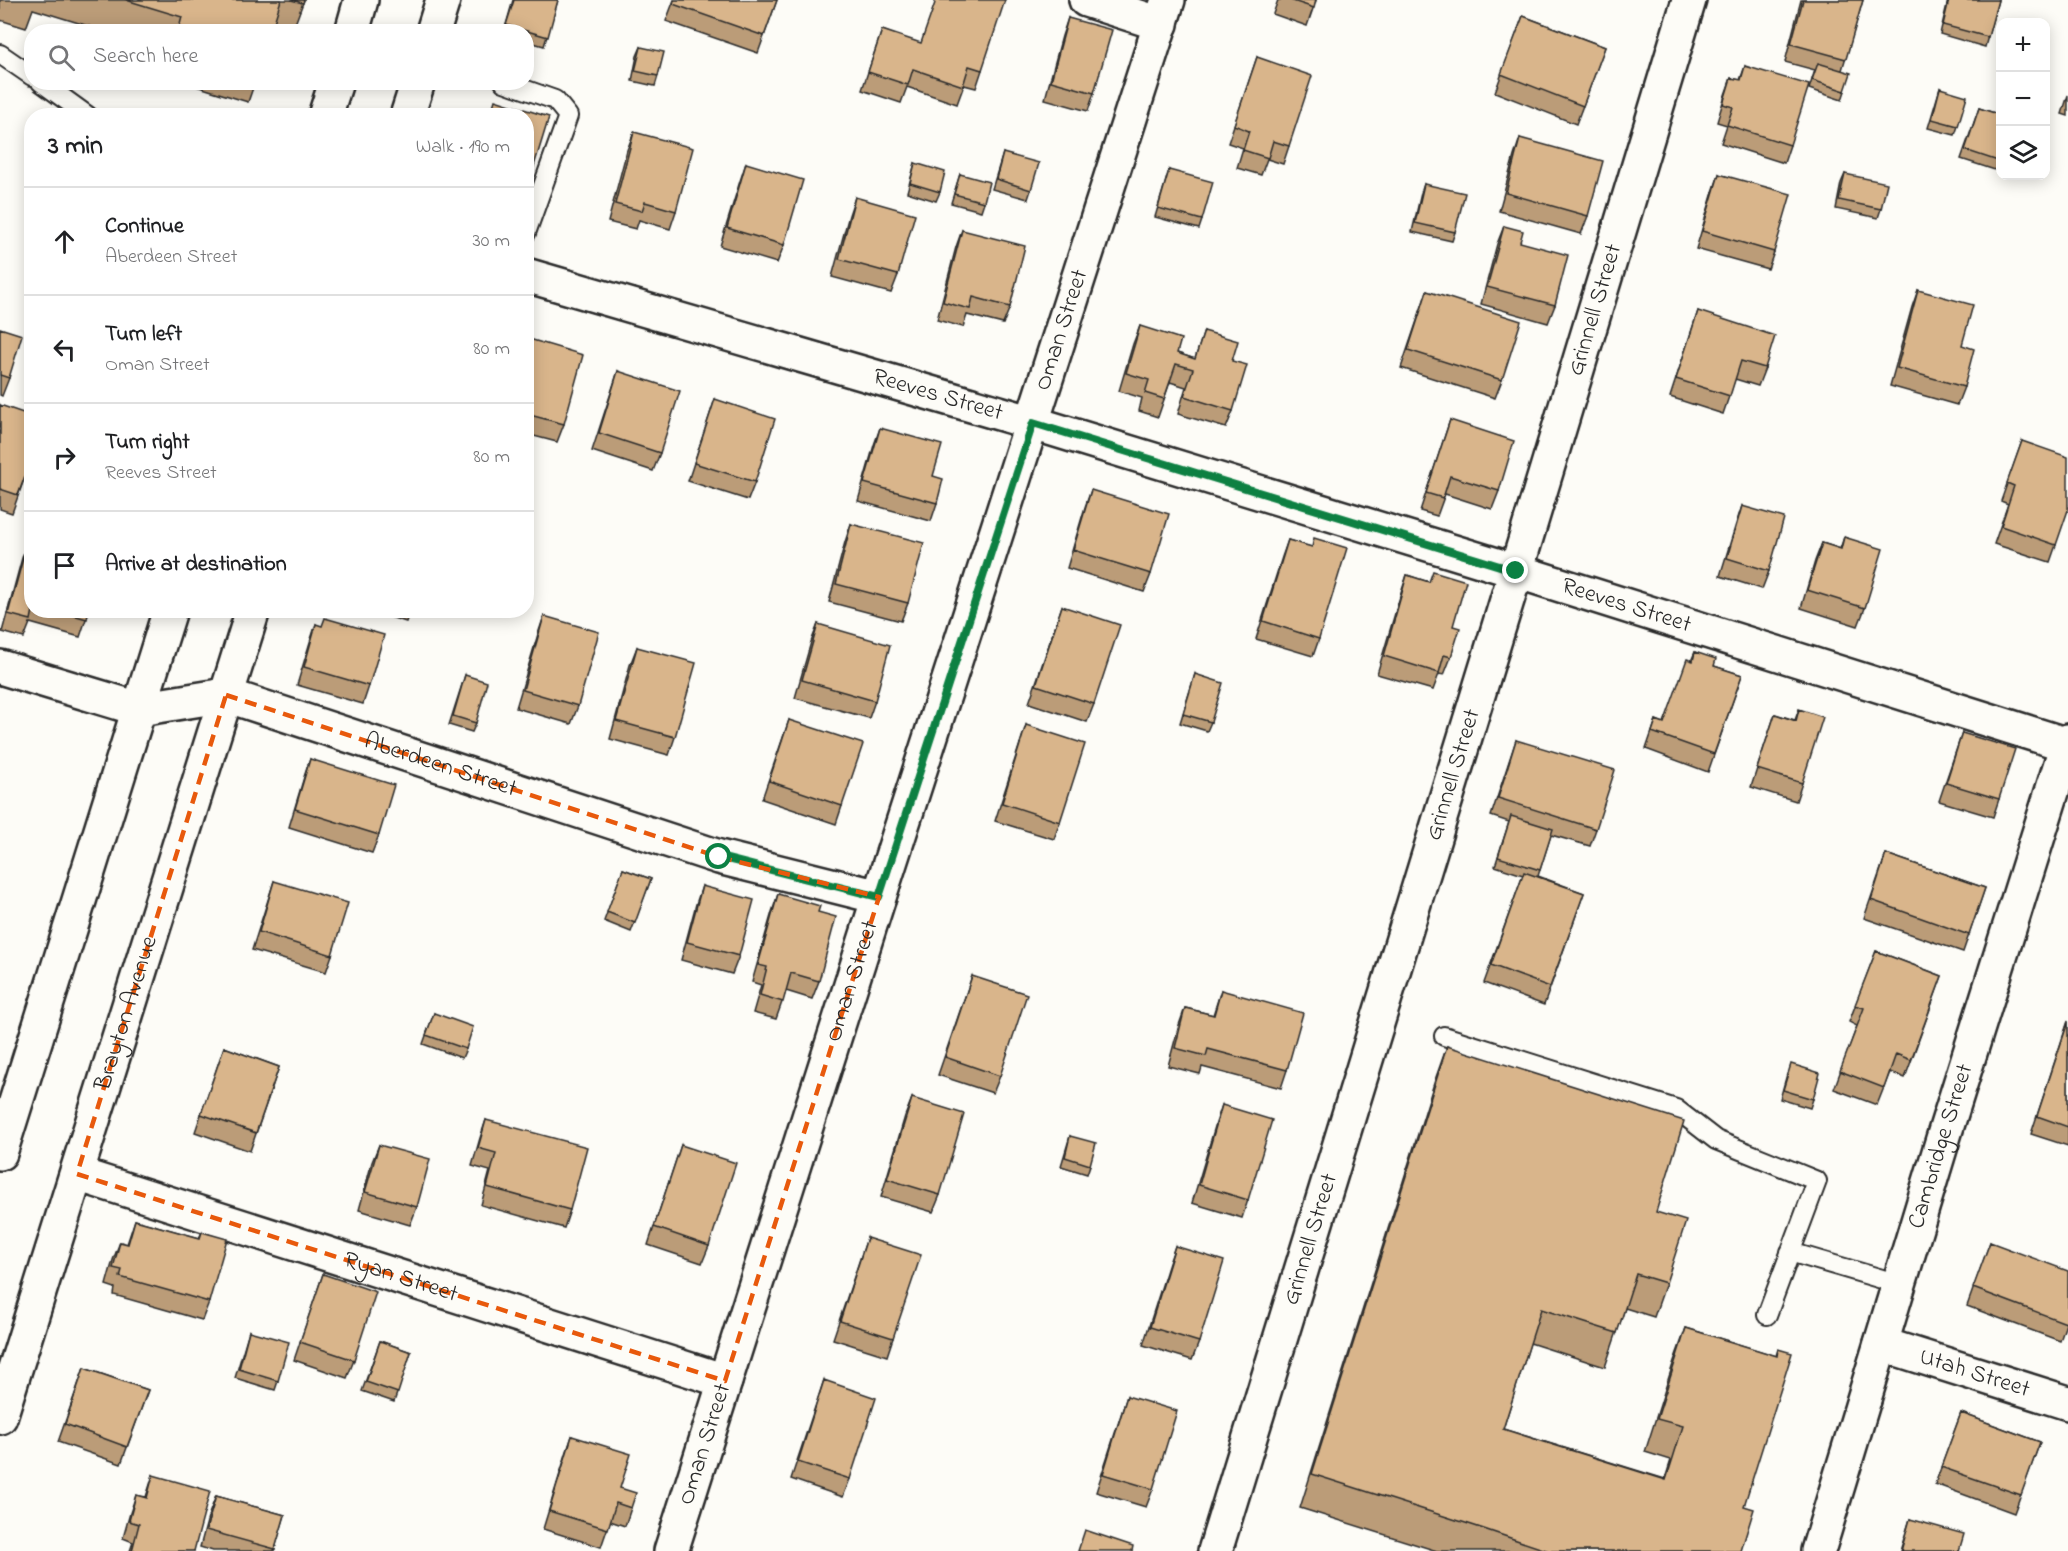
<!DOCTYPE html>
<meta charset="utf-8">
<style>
body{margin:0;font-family:"Indie Flower",sans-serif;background:#f2f2f2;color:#202124}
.controls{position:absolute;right:18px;top:18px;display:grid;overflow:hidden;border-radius:12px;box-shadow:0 3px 15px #0003}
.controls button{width:54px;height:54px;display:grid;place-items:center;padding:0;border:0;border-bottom:2px solid #e0e0e0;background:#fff;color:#202124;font:30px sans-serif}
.stop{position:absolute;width:18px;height:18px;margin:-14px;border:4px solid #0b8043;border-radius:50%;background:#fff}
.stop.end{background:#0b8043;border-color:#fff;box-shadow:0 2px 6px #0008}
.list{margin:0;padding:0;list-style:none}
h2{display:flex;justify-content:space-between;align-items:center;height:78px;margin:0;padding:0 24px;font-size:26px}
h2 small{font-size:20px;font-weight:400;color:#757577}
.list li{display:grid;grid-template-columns:39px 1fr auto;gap:18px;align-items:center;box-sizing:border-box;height:108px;padding:0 24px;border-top:2px solid #e0e0e0}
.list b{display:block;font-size:22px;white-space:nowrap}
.list p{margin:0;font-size:20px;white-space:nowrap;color:#757577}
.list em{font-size:20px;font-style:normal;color:#757577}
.icon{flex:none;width:33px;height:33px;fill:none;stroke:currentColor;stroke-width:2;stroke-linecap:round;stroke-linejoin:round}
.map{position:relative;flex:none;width:2068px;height:1551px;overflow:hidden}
.search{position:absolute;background:#fff;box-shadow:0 3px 15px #0003;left:24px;top:24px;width:510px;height:66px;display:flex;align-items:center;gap:15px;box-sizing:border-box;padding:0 21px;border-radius:24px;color:#757577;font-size:22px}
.panel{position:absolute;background:#fff;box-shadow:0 3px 15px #0003;left:24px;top:108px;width:510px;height:510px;border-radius:24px}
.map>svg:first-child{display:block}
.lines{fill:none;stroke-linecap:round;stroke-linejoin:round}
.lane-casing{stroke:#2b2b2b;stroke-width:22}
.street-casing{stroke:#2b2b2b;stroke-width:38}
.secondary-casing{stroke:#2b2b2b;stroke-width:38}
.lane{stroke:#fdfcf7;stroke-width:18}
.street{stroke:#fdfcf7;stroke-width:33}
.secondary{stroke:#fdfcf7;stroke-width:33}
.wall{fill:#bb9c78;stroke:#2b2b2b;stroke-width:1.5}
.building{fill:#d9b58b;stroke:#2b2b2b;stroke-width:1.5}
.route{stroke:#0b8043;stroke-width:8}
.marked{fill:none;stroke:#e8590c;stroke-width:4.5;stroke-dasharray:12 8;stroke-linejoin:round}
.labels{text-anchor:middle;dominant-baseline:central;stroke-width:5;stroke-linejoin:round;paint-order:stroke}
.street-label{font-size:24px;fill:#2b2b2b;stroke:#fdfcf7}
</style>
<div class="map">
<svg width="2068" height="1551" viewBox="0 0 2068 1551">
<rect width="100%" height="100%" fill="#fdfcf7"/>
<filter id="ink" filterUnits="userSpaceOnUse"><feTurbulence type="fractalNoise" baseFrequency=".0167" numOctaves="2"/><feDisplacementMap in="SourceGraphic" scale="12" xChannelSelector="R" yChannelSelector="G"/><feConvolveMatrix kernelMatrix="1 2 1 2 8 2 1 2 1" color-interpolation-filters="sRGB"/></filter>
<g filter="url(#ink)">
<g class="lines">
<g class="lane-casing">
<path id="lane" d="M0 54 32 76
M41 82 88 116
M504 82 555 100 568 116 526 233
M1444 1036 1676 1109 1716 1140 1817 1181 1767 1315
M1790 1252 1899 1284"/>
</g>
<g class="street-casing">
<g id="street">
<path d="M1086 0 1161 24"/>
<path id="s1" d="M526 275 1033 423 1516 571 2068 745"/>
<path id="s2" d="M0 667 139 709 226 695 719 857 879 897"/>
<path id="s3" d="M77 1174 725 1381"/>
<path id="s4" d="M1881 1344 2068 1403"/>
<path id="s5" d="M671 1551 879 897 1168 0"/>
<path id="s6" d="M1215 1551 1516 571 1689 0"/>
<path id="s7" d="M1818 1551 1946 1129 2068 741"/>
</g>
</g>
<g class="secondary-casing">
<g id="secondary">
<path d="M352 32 361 0"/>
<path d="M433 32 443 0"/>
<path d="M325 116 336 82"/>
<path d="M407 116 418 82"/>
<path d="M0 1153 170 610"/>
<path id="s8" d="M0 1417 253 610"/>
</g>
</g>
<use href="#lane" class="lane"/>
<use href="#street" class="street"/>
<use href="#secondary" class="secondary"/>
</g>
<path class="wall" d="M0 0H304L292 32H108L33 9 26 28 0 20Z
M513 0H558L544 46 526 41V32H504Z
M674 0H777L758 53 666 21Z
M1278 0H1316L1307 26 1273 14Z
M1801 0H1863L1842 70 1845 91 1842 100 1809 89 1815 70 1785 62Z
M1948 0H1998L1985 47 1940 34Z
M1523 16 1605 47 1576 124 1495 92Z
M1068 18 1094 93 1088 111 1045 99 1062 36Z
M882 30 982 70 976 88 964 85 957 104 907 87 901 103 862 90Z
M641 47 658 76 655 86 632 81 637 56Z
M1257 57 1289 146 1283 164 1267 159 1261 175 1237 168 1243 148 1228 143Z
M1745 66 1790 145 1784 163 1721 143 1727 125 1717 122 1725 95 1731 78 1740 80Z
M183 82H255L248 102Z
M1940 88 1958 126 1955 135 1928 128Z
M2068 95V116L2062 114Z
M1979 108 2001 115V172L1961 159Z
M634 132 676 211 670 229 639 220 636 229 608 222 627 150Z
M1520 138 1588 216 1581 234 1499 211 1514 156Z
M1003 153 1031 190 1028 199 992 189Z
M746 163 784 245 777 263 720 246 740 181Z
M915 163 940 192 936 201 907 192Z
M1169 170 1202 220 1199 229 1155 217Z
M960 174 984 202 981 211 951 203Z
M1719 174 1774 252 1768 269 1696 249 1713 192Z
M1845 174 1881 209 1878 218 1836 209 1841 183Z
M1424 184 1455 232 1452 241 1412 232 1421 193Z
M855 197 898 275 891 293 832 277 849 215Z
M1504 226 1520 242 1555 305 1548 323 1481 304 1497 244Z
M962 230 1010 307 1003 324 967 315 963 327 937 320 956 247Z
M1918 290 1962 345 1964 387 1957 405 1890 386 1912 307Z
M1427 291 1502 380 1495 398 1401 368Z
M1698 311 1765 368 1758 386 1735 379 1723 414 1670 397Z
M1140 326 1177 353 1195 359 1204 331 1232 361 1233 411 1226 428 1178 414 1186 387 1170 382 1158 417 1139 411 1142 398 1119 391 1133 344Z
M0 328 9 378 2 396 0 395Z
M526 338 564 424 557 442 526 434Z
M618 371 660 453 653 471 592 451Z
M715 399 755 482 748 500 688 481Z
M0 405 32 457 12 513 0 509Z
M1450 420 1499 491 1492 509 1445 494 1437 516 1420 511Z
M880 428 933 476 937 503 931 521 858 501 874 445Z
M2022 441 2056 545 2050 562 1994 544 2008 504 2001 501Z
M1091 490 1151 574 1144 592 1067 568 1085 507Z
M1742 506 1769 571 1762 589 1720 576 1736 524Z
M851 524 908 603 901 621 829 602 845 542Z
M1844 537 1865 608 1858 626 1801 608 1815 561 1822 543 1840 549Z
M28 540 32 610H89L80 637 30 623 24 638 2 632 22 558Z
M1288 540 1311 547 1319 639 1313 656 1256 639 1282 557Z
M1407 575 1429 582 1453 626 1451 657 1444 675 1439 674 1433 690 1377 674 1401 593Z
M1062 606 1094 704 1087 722 1029 703Z
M368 610H410L406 622Z
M544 616 578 706 571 724 516 708 538 634Z
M316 624 369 686 363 704 297 685 310 642Z
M818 624 875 701 869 718 795 698 811 642Z
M637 647 675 737 669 755 610 739 630 665Z
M1695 652 1714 666 1742 675 1708 772 1646 749 1656 720 1664 723Z
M1195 674 1211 722 1207 731 1180 723Z
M465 675 476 723 472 732 449 725Z
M1799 709 1802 783 1796 801 1751 787 1775 714 1795 720Z
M789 720 842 806 836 824 762 799Z
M1026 725 1060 822 1054 839 995 821Z
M1962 733 1999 799 1993 817 1939 801Z
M1516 740 1596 829 1590 846 1551 835 1538 876 1584 893 1544 1005 1484 983 1523 875 1495 866 1509 822 1491 816Z
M310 759 379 835 372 853 289 827 304 777Z
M1886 854 1985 888 1963 952 1864 918Z
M623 869 651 879 631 932 604 921Z
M274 881 332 955 326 972 252 950Z
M702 886 739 956 732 974 681 960 696 904Z
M778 894 818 912 819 981 812 999 786 991 776 1019 753 1013 761 985 752 982 772 912Z
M1876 951 1942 976 1905 1078 1890 1072 1877 1105 1834 1089 1857 1026 1849 1022Z
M972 976 1000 1076 993 1093 938 1075Z
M1221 990 1287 1070 1281 1088 1202 1067 1200 1074 1168 1066 1179 1025 1185 1008 1213 1015Z
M434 1013 466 1049 462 1058 423 1044Z
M2068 1021V1146L2031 1134Z
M1447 1046 1656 1212 1666 1283 1654 1317 1625 1308 1605 1367 1530 1343 1503 1429 1665 1479 1671 1460 1645 1452 1674 1361 1686 1328 1776 1356 1778 1349 1744 1506 1741 1551H1437L1300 1508 1435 1080Z
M224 1047 279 1067 250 1151 195 1132Z
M1787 1074 1813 1099 1810 1108 1780 1099Z
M912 1098 940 1195 933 1212 881 1197 905 1116Z
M1222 1105 1248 1200 1242 1218 1192 1203 1216 1123Z
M486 1120 570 1210 564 1228 481 1205 490 1171 472 1166 480 1138Z
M1070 1136 1090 1165 1087 1174 1061 1166Z
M379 1145 417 1207 410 1225 359 1210 372 1162Z
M681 1145 709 1246 702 1263 648 1245Z
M135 1220 199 1238 202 1232 209 1302 202 1320 114 1295 115 1288 106 1285 113 1260 120 1242 127 1244Z
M867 1238 893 1338 887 1356 833 1339Z
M1990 1242 2068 1318 2060 1341 1967 1306Z
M1175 1246 1199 1342 1192 1360 1143 1345 1169 1263Z
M323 1274 354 1360 347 1378 294 1360Z
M249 1331 278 1381 275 1390 235 1378Z
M380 1341 411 1352 394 1402 362 1391Z
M84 1368 148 1390 121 1464 58 1442Z
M824 1380 850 1479 843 1497 791 1479Z
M1127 1396 1153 1489 1146 1507 1096 1492Z
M1961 1413 2040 1442 2014 1513 1935 1484Z
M572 1436 620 1488 631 1508 625 1526 610 1521 601 1547 543 1529 566 1454Z
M153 1475 194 1551H130L133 1542 123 1538 130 1513 136 1495 146 1497Z
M216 1496 285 1515 274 1551H213L200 1547 209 1514Z
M1910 1519 1959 1551H1900Z"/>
<path class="building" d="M126 0H281L271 32H178L182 17Z
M291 0H304L303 3Z
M514 0H558L548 37 506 25Z
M674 0H777L764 36 673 4Z
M936 0H1005L982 70 969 66 963 86 913 69 908 85 868 72 882 30 921 43Z
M1290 0H1316L1314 8Z
M1803 0H1863L1846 59 1791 44Z
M1949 0H1998L1988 37 1943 25Z
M1523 16 1605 47 1583 106 1501 74Z
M1068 18 1112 30 1094 93 1051 81Z
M641 47 664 52 658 76 635 71Z
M1257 57 1312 76 1289 146 1273 141 1268 158 1243 150 1249 131 1234 125Z
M1818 63 1851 73 1845 91 1812 80Z
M1745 66 1809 85 1790 145 1727 125 1733 107 1723 104 1731 78 1741 80Z
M1940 88 1967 96 1958 126 1932 119Z
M495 100 549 117 526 192V116H490Z
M1979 108 2001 115V162L1965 150Z
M634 132 693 148 676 211 645 202 642 211 615 204Z
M1520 138 1603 161 1588 216 1506 193Z
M1003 153 1039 163 1031 190 996 179Z
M746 163 803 180 784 245 727 228Z
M915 163 945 172 940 192 910 183Z
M1169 170 1213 182 1202 220 1158 208Z
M960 174 989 182 984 202 954 194Z
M1719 174 1791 194 1774 252 1702 231Z
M1845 174 1887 183 1881 209 1839 200Z
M1424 184 1465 193 1455 232 1415 223Z
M855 197 915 214 898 275 839 259Z
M1504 226 1523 231 1520 242 1568 255 1555 305 1487 287Z
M962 230 1025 246 1010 307 973 297 970 309 943 302Z
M1918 290 1973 305 1962 345 1974 349 1964 387 1897 368Z
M1427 291 1521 321 1502 380 1408 350Z
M1698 311 1775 336 1765 368 1741 361 1730 396 1676 379Z
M1140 326 1181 339 1177 353 1195 359 1204 331 1238 341 1232 361 1247 365 1233 411 1184 396 1193 369 1176 364 1164 399 1145 393 1149 380 1126 373Z
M0 328 22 335 9 378 0 375Z
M526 338 583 355 564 424 526 414Z
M618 371 680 391 660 453 599 433Z
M715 399 775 419 755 482 694 463Z
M0 405 32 416V457L18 495 0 489Z
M1450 420 1514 441 1499 491 1450 476 1443 498 1426 493Z
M880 428 942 445 933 476 943 479 937 503 864 483Z
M2022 441 2068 457V510L2056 545 2001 526 2014 486 2007 483Z
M1091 490 1169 514 1151 574 1073 550Z
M1742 506 1784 518 1769 571 1727 558Z
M851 524 924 543 908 603 836 584Z
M1844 537 1883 549 1865 608 1807 590 1822 543 1841 549Z
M1314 538 1347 548 1319 639 1263 621 1288 540 1312 547Z
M28 540 32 541V610H33L31 620 8 614Z
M1433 571 1466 581 1453 626 1460 628 1451 657 1444 655 1439 673 1384 656 1407 575 1429 582Z
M1062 606 1120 625 1094 704 1036 685Z
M55 610H89L87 619Z
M544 616 599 632 578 706 523 690Z
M325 618 384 635 369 686 304 667 316 624 322 626Z
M818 624 890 645 875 701 802 680Z
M637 647 696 663 675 737 616 721Z
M1695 652 1716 659 1714 666 1742 675 1714 754 1652 732 1656 720 1664 723 1687 659 1693 661Z
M1195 674 1223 683 1211 722 1183 714Z
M465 675 487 682 476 723 453 716Z
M1799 709 1823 717 1802 783 1757 769 1775 714 1796 721Z
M789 720 863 744 842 806 769 781Z
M1026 725 1085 744 1060 822 1002 803Z
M1962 733 2015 749 1999 799 1946 783Z
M1516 740 1615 770 1596 829 1498 798Z
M310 759 394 785 379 835 295 809Z
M1511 816 1553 829 1540 870 1498 857Z
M1886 854 1985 888 1969 935 1871 900Z
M623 869 651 879 635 923 607 912Z
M1524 872 1584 893 1550 987 1491 965Z
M274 881 348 903 332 955 259 932Z
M702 886 754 900 739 956 687 942Z
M778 894 820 906 818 912 836 917 819 981 791 973 783 1002 760 995 767 967 758 965Z
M1876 951 1942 976 1911 1060 1896 1054 1884 1088 1840 1071 1864 1008 1855 1005Z
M972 976 1027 994 1000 1076 945 1057Z
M1221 990 1303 1013 1287 1070 1208 1049 1206 1056 1175 1048 1185 1008 1214 1015Z
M434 1013 473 1027 466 1049 426 1035Z
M2068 1022V1127L2037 1116Z
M1447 1046 1684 1121 1656 1212 1686 1221 1666 1283 1636 1274 1617 1333 1541 1309 1503 1429 1666 1480 1683 1426 1657 1419 1686 1328 1777 1356 1778 1349 1792 1353 1744 1506 1754 1509 1741 1551H1549L1475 1526 1312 1474Z
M224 1047 279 1067 256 1133 201 1114Z
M1791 1064 1820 1073 1813 1099 1783 1090Z
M912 1098 964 1114 940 1195 887 1179Z
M1222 1105 1272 1120 1248 1200 1199 1185Z
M486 1120 587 1147 570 1210 487 1187 496 1153 478 1148Z
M1070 1136 1096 1143 1090 1165 1065 1157Z
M379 1145 430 1159 417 1207 365 1192Z
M681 1145 736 1163 709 1246 654 1227Z
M135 1220 200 1238 202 1232 227 1239 209 1302 120 1277 122 1270 113 1268 120 1242 128 1244Z
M867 1238 921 1255 893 1338 840 1321Z
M1990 1242 2068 1271V1318L2066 1323 1973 1288Z
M1175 1246 1224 1261 1199 1342 1150 1327Z
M323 1274 376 1292 354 1360 300 1342Z
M249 1331 289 1342 278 1381 239 1369Z
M380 1341 411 1352 398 1393 366 1382Z
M84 1368 148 1390 127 1447 65 1424Z
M824 1380 876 1398 850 1479 798 1462Z
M1127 1396 1177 1411 1153 1489 1103 1474Z
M1961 1413 2040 1442 2021 1495 1941 1467Z
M572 1436 631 1454 620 1488 636 1493 631 1508 616 1503 608 1529 549 1511Z
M153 1475 210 1491 194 1551H132L139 1524 129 1521 136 1495 147 1498Z
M216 1496 285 1515 275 1549 206 1530Z
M1910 1519 1964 1534 1959 1551H1901Z
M1085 1530 1133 1546 1132 1551H1078Z"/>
</g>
<g class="lines" filter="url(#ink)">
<path class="route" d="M719 857 879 897 1033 423 1516 571"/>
</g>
<path class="marked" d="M226 695 719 857 879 897 725 1381 77 1174Z"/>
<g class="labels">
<g class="street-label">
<text stroke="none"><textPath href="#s6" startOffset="1298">Grinnell Street</textPath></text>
<text stroke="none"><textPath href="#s5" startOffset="1282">Oman Street</textPath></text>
<text stroke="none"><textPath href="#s1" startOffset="429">Reeves Street</textPath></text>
<text stroke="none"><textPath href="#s1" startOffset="1149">Reeves Street</textPath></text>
<text stroke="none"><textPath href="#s2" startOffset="459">Aberdeen Street</textPath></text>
<text stroke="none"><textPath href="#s6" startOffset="812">Grinnell Street</textPath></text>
<text stroke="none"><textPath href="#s5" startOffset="598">Oman Street</textPath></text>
<text stroke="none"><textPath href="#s8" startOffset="423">Brayton Avenue</textPath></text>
<text stroke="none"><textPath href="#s7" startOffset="423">Cambridge Street</textPath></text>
<text stroke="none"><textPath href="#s6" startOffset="326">Grinnell Street</textPath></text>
<text stroke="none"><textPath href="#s3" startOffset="340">Ryan Street</textPath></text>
<text stroke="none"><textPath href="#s4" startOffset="98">Utah Street</textPath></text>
<text stroke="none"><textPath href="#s5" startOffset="112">Oman Street</textPath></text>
</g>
</g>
</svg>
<div class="controls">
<button>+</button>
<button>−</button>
<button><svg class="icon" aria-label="layers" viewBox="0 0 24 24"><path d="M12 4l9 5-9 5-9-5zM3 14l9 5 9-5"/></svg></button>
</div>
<div class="stop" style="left:719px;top:857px"></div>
<div class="stop end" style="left:1516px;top:571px"></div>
<div class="search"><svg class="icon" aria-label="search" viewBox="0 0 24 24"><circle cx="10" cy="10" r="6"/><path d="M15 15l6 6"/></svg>Search here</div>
<section class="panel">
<h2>3 min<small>Walk · 190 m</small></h2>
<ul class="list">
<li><svg class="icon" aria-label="ahead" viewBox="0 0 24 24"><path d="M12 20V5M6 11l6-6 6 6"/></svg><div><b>Continue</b><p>Aberdeen Street</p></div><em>30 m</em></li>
<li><svg class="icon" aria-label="left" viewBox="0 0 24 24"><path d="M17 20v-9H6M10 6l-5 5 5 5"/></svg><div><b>Turn left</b><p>Oman Street</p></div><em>80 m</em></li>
<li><svg class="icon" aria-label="right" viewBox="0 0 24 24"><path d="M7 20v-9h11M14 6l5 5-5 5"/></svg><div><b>Turn right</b><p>Reeves Street</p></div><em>80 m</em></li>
<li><svg class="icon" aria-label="arrive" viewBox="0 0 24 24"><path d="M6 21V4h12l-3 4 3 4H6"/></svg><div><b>Arrive at destination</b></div></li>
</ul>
</section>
</div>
